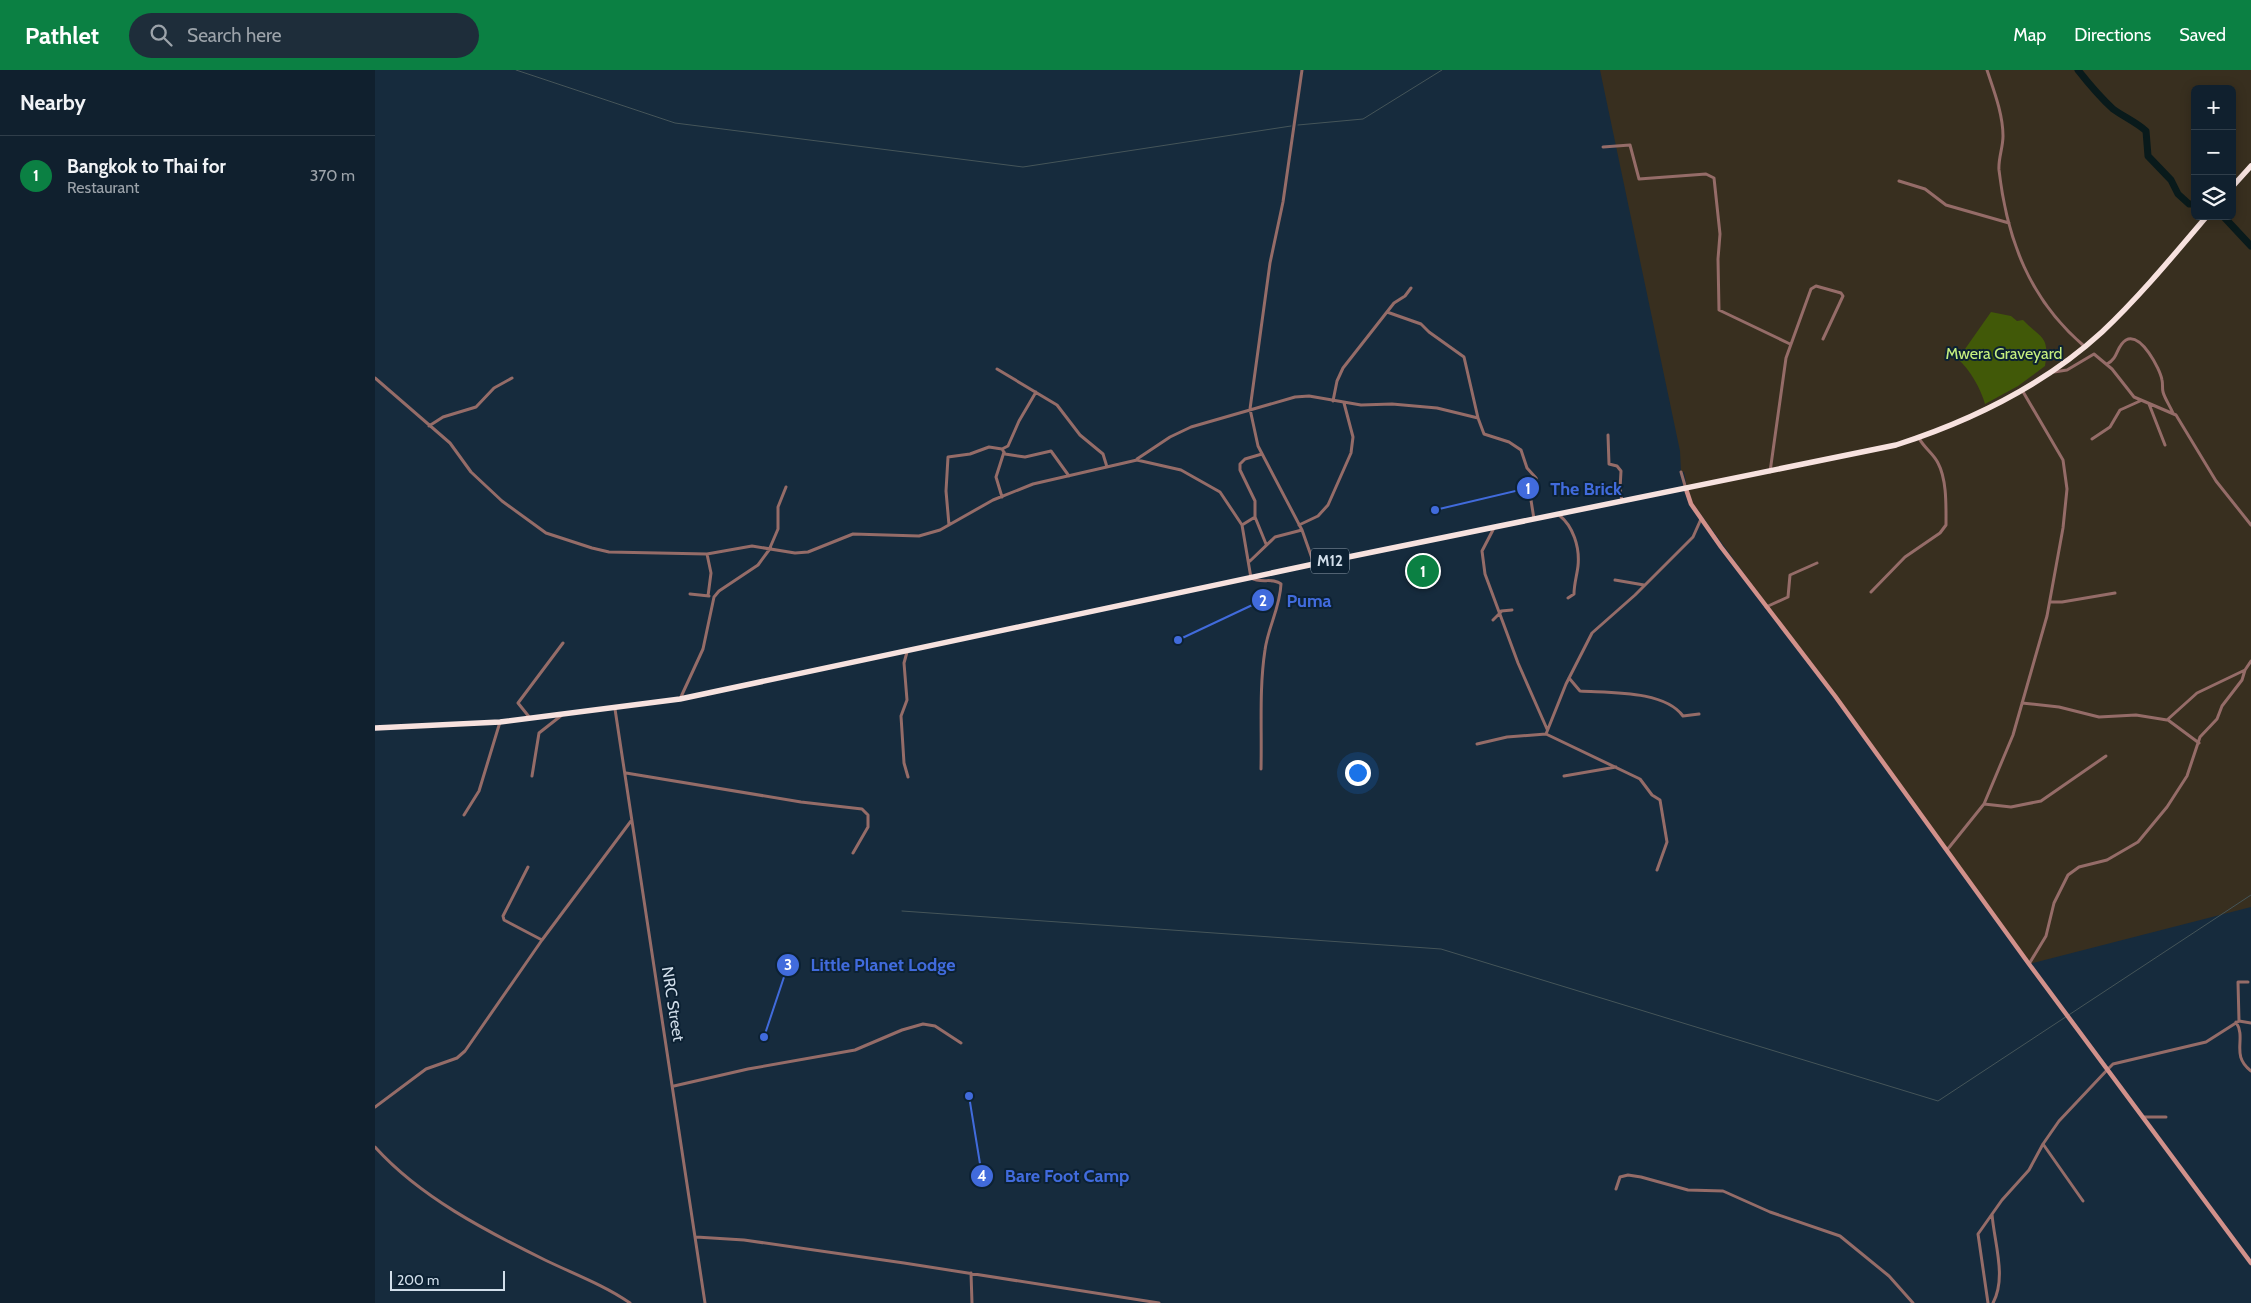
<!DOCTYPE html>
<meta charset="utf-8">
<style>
body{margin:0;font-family:Cabin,sans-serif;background:#1e2d3a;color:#f1f3f6}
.controls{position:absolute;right:15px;top:15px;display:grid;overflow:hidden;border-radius:8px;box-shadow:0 2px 12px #0003}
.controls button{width:45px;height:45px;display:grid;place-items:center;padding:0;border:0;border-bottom:1px solid #303e4a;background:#10202e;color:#f1f3f6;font:25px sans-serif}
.scale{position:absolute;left:15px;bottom:12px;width:115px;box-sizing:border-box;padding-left:5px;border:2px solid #d1deea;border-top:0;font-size:14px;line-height:18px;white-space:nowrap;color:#d1deea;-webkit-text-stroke:4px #0c2133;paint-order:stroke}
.you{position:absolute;left:982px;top:702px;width:18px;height:18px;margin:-12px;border:4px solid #fff;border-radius:50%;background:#1a73e8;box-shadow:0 0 0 8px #1a73e833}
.badge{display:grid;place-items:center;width:32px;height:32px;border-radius:50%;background:#0b8043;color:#fff;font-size:16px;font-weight:700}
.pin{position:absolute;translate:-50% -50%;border:2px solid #fff;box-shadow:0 1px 5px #0006}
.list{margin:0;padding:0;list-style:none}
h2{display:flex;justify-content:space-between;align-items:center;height:65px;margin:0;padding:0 20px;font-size:21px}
h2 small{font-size:16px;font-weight:400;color:#9ca3aa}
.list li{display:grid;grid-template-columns:32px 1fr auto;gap:15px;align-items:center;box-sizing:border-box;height:80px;padding:0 20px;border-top:1px solid #303e4a}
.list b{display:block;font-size:19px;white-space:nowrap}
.list p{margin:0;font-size:16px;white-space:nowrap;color:#9ca3aa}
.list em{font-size:16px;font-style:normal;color:#9ca3aa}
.icon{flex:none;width:28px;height:28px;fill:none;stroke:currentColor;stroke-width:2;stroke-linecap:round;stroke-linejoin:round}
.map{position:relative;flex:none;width:1876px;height:1233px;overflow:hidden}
header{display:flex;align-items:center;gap:30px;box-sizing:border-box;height:70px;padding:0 25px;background:#0b8043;color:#fff}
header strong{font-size:24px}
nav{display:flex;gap:28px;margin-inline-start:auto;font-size:18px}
.search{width:350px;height:45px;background:#1e2d3a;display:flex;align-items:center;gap:12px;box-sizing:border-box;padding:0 18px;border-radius:28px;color:#9ca3aa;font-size:19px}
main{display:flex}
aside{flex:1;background:#10202e}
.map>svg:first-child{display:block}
.industrial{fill:#382f1f;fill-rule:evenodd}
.green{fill:#415908}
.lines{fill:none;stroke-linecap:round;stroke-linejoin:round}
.stream{stroke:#455559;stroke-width:1}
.river{stroke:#091a1b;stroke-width:7}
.street{stroke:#956c68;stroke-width:3}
.secondary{stroke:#d2918b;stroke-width:4.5}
.highway{stroke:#f7e2df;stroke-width:5.5}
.labels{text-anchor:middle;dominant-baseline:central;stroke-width:4;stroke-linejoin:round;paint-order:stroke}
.shield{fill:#0c2133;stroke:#96a5b3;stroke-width:1}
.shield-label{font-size:15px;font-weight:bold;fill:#d1deea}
.park-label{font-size:16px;fill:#c6f07f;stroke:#0c2133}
.street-label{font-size:16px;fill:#d1deea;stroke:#0c2133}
.leader{fill:none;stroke:#416bdc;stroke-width:2}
.callout-dot{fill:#416bdc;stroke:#0c2133;stroke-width:2}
.mark-label{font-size:15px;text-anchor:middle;font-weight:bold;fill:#fff}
.callout-label{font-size:18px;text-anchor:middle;font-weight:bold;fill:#416bdc;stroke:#0c2133;stroke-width:4;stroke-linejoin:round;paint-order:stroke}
</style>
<header>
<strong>Pathlet</strong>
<div class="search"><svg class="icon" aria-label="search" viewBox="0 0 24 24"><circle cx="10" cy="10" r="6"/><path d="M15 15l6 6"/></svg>Search here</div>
<nav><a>Map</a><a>Directions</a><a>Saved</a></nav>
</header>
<main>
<aside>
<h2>Nearby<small></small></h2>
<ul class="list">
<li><span class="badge">1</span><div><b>Bangkok to Thai for</b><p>Restaurant</p></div><em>370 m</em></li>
</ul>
</aside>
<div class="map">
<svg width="1876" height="1233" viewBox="0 0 1876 1233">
<rect width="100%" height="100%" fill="#162b3d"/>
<path class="industrial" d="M1225 0H1876V837L1654 894 1314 428 1309 402H1306L1305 381ZM1820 19H1857V146H1820Z"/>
<path class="green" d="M1616 242 1636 246 1642 251 1648 250C1666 269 1675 265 1670 296L1643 316 1610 334C1606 319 1595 300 1583 289Z"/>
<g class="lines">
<path class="stream" d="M141 0 300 53 648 97 916 56
M923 55 988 49 1067 0
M527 841 1066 879 1563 1031 1876 825"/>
<path class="river" d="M1703 0C1714 14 1725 27 1738 39 1749 47 1761 52 1771 61L1773 86 1796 110 1803 124 1814 134H1820
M1848 146 1876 176"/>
<path class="street" d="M927 0 908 132 895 193 875 339 883 376 927 460 939 494
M1612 0C1619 21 1628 44 1628 66 1628 78 1623 89 1624 100 1632 170 1655 230 1709 276
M1228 77 1255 75 1264 109 1331 104 1339 108 1345 164 1343 189 1344 240 1415 274
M1524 111 1550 119 1571 135 1634 153
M1012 242 1046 254 1054 262 1089 287 1103 348 1109 364 1134 372 1146 380 1152 398 1161 408 1163 415 1155 424 1159 449
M1732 294C1744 288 1741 276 1751 270 1766 262 1785 299 1787 310 1788 314 1787 318 1788 322 1790 329 1795 336 1798 343
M622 299 682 335 705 365 728 384 732 397
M1679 302 1692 300 1719 284 1737 299 1759 327 1801 345 1841 411 1876 455
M0 308 75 373 96 402 127 431 171 463 217 478 234 482 332 484 377 476 420 483 433 482 478 464 544 466 565 460 618 430 658 414 762 390 806 400 845 422 867 455 876 508C886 514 898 507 906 514 905 538 893 557 890 580 884 619 887 660 886 699
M958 331 962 311 968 298 1019 233 1030 226 1036 218
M1774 334 1790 375
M54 356 68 347 101 337 119 318 137 308
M1233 365 1234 394 1242 396 1246 401 1245 419 1247 431
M1717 369 1735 357 1745 340 1765 331
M627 379 630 384 650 387 676 381 694 406
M762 389 795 367 816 357 920 327 934 326 986 335 1017 334 1062 338 1103 348
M1306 402 1311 419
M1395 402 1411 288 1436 219 1441 216 1466 223 1468 226 1448 269
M627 427 621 407 629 382
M1184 445C1198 456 1205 477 1203 496 1202 505 1199 514 1199 524L1193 528
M880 447 891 474
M574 455 571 421 573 387 595 384 614 377 627 379 633 376 644 351 661 322
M867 455 880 447V431L865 400V394L870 389 887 384
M924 455 943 446 953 435 976 383 978 367 969 333
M1119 458 1107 481 1110 504 1143 593 1172 659
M332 484 336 503 333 526
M875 491 900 467 927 460
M1240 510 1269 515
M1496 522 1530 487 1565 463 1571 455C1571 436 1572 410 1563 393 1558 383 1549 378 1544 368
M315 524 334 526
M1675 532H1687L1740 523
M1391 537 1413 527 1415 505 1442 493
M1126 541 1137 540
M1118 550 1126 542
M532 582 529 593 532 630 526 646 529 693 533 707
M1194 608 1205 621C1234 623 1289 620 1308 646L1324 644
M305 629 328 579 339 527 344 521 383 495 394 480 403 459V437L411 417
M1647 633 1684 637 1724 647 1761 645 1792 650 1822 623 1870 600 1876 591
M240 639 330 1233
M155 648 143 633 188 573
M1793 650 1824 673
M1171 664 1265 709 1277 725 1285 730 1292 772 1282 800
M1102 674 1132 667 1171 664 1191 614 1217 563 1260 525 1318 467 1326 449
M251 703 426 732 487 739 493 745V757L478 783
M157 706 164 663 187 645
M1189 706 1241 697
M1609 734 1636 737 1666 731 1731 686
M89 745 104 721 125 652
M1572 780 1609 734 1638 665 1672 546 1688 458 1692 419 1688 390 1647 320
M153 797 128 846 129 850 167 870
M1654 894 1671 866 1679 833 1693 805 1704 797 1732 790 1763 772 1792 737 1812 706 1825 667 1842 649 1847 636 1867 610 1870 600
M1864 951 1863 912H1873
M1861 952C1872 969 1855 985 1876 1001
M299 1016 373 999 480 980 527 960 548 954 560 956 586 973
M0 1037 51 999 82 988 90 981 167 870 256 751
M1768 1047H1791
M1668 1074 1708 1131
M0 1077C45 1127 111 1161 170 1190 199 1204 229 1215 255 1233
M1241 1119 1245 1107 1253 1105 1266 1107 1313 1120 1348 1121 1395 1142 1465 1166 1514 1206 1538 1233
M1617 1144C1619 1172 1632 1207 1618 1233
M321 1167 369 1170 529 1193 784 1233
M596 1203 597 1233
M1613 1233 1603 1164 1627 1130 1654 1100 1668 1074 1684 1051 1733 999 1738 994 1831 972 1864 951 1876 953"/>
<path class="secondary" d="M1311 419 1316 434 1346 477 1460 626 1654 894 1876 1193"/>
<path class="highway" d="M1857 117 1876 96
M0 658 125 652 305 629 939 494 1521 375C1596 351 1668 316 1727 262 1765 226 1798 186 1832 146"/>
</g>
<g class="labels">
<rect class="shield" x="936" y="478.5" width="38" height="25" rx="4"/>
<g class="shield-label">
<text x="955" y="491">M12</text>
</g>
<g class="park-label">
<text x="1629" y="283">Mwera Graveyard</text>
</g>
<g class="street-label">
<text transform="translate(298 934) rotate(81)">NRC Street</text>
</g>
</g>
<path class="leader" d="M1060 440L1153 418M803 570L888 530M389 967L413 895M594 1026L607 1106"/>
<g class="callout-dot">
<circle cx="1060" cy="440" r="5"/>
<circle cx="803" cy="570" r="5"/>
<circle cx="389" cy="967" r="5"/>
<circle cx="594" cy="1026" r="5"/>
<circle cx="1153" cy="418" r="12"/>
<circle cx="888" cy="530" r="12"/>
<circle cx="413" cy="895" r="12"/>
<circle cx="607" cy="1106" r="12"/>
</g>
<g class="mark-label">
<text x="1153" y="424">1</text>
<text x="888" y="536">2</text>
<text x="413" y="900">3</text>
<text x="607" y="1111">4</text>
</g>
<g class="callout-label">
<text x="1211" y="425">The Brick</text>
<text x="934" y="537">Puma</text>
<text x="508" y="901">Little Planet Lodge</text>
<text x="692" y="1112">Bare Foot Camp</text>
</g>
</svg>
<div class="controls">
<button>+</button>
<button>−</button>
<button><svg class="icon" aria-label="layers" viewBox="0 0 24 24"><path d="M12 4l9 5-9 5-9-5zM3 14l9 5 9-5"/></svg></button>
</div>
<div class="scale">200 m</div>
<div class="you"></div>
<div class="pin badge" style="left:1048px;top:501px">1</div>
</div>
</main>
